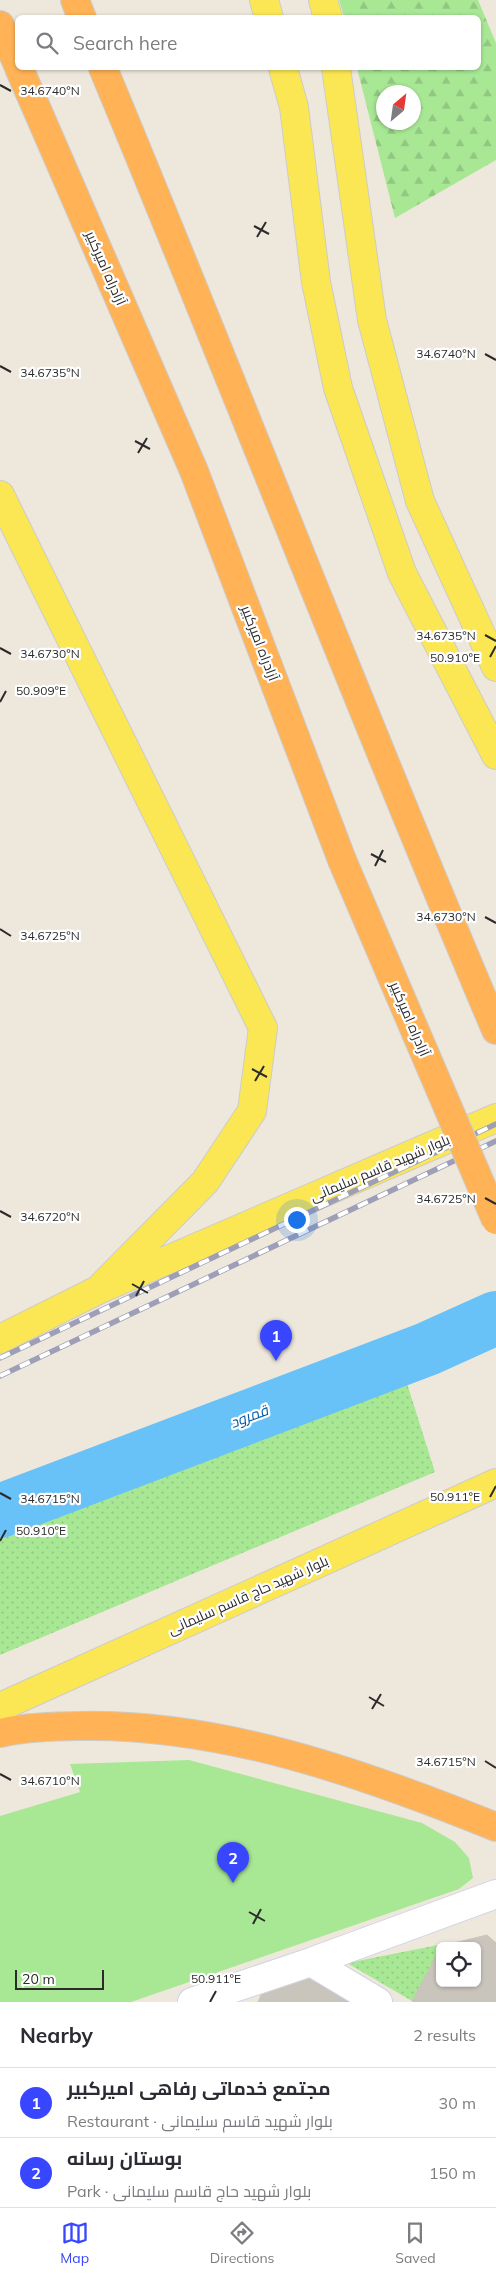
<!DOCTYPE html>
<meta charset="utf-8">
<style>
body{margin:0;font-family:Mulish,Cairo,sans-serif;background:#f2f2f3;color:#2b2b33}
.controls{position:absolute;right:15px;bottom:15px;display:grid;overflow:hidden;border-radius:8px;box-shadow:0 1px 4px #0004}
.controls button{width:45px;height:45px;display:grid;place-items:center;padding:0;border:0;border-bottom:1px solid #e1e1e2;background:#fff;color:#2b2b33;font:25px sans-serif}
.compass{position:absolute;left:376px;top:85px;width:45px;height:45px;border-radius:50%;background:#fff;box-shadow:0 1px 4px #0004;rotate:29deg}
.scale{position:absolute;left:15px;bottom:12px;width:89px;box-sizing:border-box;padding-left:5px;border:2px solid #2b2b2b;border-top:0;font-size:14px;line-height:18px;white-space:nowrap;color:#2b2b2b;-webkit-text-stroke:4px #fff;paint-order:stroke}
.you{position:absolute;left:296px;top:1219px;width:18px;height:18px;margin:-12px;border:4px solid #fff;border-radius:50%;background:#1a73e8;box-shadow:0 0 0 8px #1a73e833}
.badge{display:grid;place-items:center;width:32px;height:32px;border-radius:50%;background:#3847ff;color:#fff;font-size:16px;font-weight:700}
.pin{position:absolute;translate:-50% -41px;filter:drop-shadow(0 1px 2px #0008)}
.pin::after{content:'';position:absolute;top:26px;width:18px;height:15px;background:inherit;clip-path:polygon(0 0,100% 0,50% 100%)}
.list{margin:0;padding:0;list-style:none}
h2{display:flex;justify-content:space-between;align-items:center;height:65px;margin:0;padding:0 20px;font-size:21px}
h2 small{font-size:16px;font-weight:400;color:#7c7c81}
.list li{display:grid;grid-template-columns:32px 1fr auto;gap:15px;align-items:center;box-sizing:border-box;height:70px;padding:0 20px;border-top:1px solid #e1e1e2}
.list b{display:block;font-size:19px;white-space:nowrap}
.list p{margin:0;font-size:16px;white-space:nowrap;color:#7c7c81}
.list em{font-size:16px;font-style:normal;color:#7c7c81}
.icon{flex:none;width:28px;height:28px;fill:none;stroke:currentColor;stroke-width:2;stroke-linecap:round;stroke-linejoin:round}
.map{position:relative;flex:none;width:496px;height:2002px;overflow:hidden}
.search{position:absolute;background:#fff;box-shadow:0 1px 4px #0004;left:15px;right:15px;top:15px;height:55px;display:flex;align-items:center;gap:12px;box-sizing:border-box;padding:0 18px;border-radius:8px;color:#7c7c81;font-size:19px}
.sheet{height:205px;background:#fff}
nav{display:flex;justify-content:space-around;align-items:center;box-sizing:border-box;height:70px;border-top:1px solid #e1e1e2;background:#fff;font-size:14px;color:#7c7c81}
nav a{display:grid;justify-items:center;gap:2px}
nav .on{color:#3847ff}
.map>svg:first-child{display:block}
.grass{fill:url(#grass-dots)}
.forest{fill:url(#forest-firs);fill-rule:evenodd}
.park{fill:#a8e895}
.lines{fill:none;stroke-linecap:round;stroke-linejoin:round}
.river{stroke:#68c1f7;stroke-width:54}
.building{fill:#c9c5bc;stroke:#cac5b5}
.street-casing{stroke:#d1d3e5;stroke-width:30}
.primary-casing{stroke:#ccc;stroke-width:30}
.highway-casing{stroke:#ccc;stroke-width:30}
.street{stroke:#fff;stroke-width:28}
.primary{stroke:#fbe754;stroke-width:28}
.highway{stroke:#ffb256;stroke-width:28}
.rail-casing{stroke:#9e9fb7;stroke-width:5.5}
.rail{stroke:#fff;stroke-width:4;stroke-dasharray:11;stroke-linecap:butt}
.highway-bridge-casing{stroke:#ccc;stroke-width:30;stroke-linecap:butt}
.highway-bridge{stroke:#ffb256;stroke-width:28}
.ticks{fill:none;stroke:#2b2b2b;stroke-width:2}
.labels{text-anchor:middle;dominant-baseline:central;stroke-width:4.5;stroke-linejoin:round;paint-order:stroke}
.street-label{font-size:14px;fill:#2b2b2b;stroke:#fff}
.water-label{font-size:15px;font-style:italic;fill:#035ca6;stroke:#fff}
.ticks-label{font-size:12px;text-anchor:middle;fill:#2b2b2b;stroke:#fff;stroke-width:4.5;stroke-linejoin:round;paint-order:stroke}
</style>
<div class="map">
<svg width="496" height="2002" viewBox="0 0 496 2002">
<defs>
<pattern id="grass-dots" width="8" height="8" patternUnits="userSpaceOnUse" patternTransform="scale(1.25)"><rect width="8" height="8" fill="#a8e895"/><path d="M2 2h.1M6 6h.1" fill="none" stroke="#91c781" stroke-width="1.8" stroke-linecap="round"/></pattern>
<pattern id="forest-firs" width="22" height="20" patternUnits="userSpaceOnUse" patternTransform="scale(1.25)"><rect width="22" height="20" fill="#a8e895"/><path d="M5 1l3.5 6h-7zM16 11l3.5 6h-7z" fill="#91c781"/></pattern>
</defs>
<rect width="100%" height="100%" fill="#eee8dc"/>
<path class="grass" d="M404 1374 435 1472 0 1655V1539Z
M443 1944 412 2001 347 1963Z"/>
<path class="forest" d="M339 0H478L496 43V160L395 218 357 68H478V18L344 17ZM384 92H414V122H384Z"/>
<path class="park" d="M189 1760 422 1823 455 1842 469 1858 473 1878 459 1889 131 2002H0V1816L80 1792 70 1764Z"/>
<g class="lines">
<path class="river" d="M0 1511 427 1349 496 1318"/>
</g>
<path class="building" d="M487 1935 496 1943 477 1977V1946H442Z
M496 1943V2002H463L474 1983H477V1977Z
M440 1949V1983H474L463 2002H414L412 2001Z
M311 1978 297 2002H258L261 1995Z
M311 1978 333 1992 328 2002H297Z
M333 1992 349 2002H328Z"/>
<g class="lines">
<g class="street-casing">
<path id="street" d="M311 1962 378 2002
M192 2002 311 1962 496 1894"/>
</g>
<g class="primary-casing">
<path id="primary" d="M264 0 269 18
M323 0 328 18
M283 68 294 107 316 282 338 388 402 573 496 755
M336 68 372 320 420 501 496 667
M0 495 263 1028 252 1111 205 1182 98 1290
M0 1339 98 1290 496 1118
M0 1707 496 1483"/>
</g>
<g class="highway-casing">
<path id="highway" d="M75 0 82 18
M0 25 18 65
M19 68 194 471 342 860
M103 68C236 387 360 711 496 1030
M0 1733C27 1727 52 1726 79 1726 222 1723 365 1774 496 1827"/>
</g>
<use href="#street" class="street"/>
<use href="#primary" class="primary"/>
<use href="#highway" class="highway"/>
<g class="rail-casing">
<path id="rail" d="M0 1358 496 1124
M0 1376 496 1141"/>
</g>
<use href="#rail" class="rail"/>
<g class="highway-bridge-casing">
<path id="highway-bridge" d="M342 860 496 1220"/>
</g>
<use href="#highway-bridge" class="highway-bridge"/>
</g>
<path class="ticks" d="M0 85 11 91M254 226 269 234M257 237 266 222M485 354 496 360M0 366 11 372M135 441 150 449M138 453 147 438M485 635 496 641M0 648 11 654M490 657 496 646M0 702 6 691M371 854 386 862M375 866 383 850M485 917 496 923M0 929 11 936M252 1069 267 1077M255 1081 264 1066M485 1198 496 1204M0 1211 11 1217M132 1284 148 1293M136 1296 144 1281M0 1493 11 1499M490 1497 496 1486M0 1541 6 1530M369 1697 384 1706M372 1709 381 1694M485 1761 496 1768M0 1774 11 1780M249 1912 265 1921M253 1924 261 1909M210 2002 216 1991"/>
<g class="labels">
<g class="street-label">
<text transform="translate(106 268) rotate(66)">آزادراه امیرکبیر</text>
<text transform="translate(260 643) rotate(69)">آزادراه امیرکبیر</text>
<text transform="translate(410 1019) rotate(67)">آزادراه امیرکبیر</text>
<text transform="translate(380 1168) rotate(-23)">بلوار شهید قاسم سلیمانی</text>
<text transform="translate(248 1595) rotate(-24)">بلوار شهید حاج قاسم سلیمانی</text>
</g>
<g class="water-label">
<text transform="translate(249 1416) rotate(-21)">قمرود</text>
</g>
</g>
<g class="ticks-label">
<text x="50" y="95">34.6740°N</text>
<text x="446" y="358">34.6740°N</text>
<text x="50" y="377">34.6735°N</text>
<text x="446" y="640">34.6735°N</text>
<text x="50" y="658">34.6730°N</text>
<text x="455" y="662">50.910°E</text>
<text x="41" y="695">50.909°E</text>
<text x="446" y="921">34.6730°N</text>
<text x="50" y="940">34.6725°N</text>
<text x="446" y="1203">34.6725°N</text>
<text x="50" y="1221">34.6720°N</text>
<text x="455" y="1501">50.911°E</text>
<text x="50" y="1503">34.6715°N</text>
<text x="41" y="1535">50.910°E</text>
<text x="446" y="1766">34.6715°N</text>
<text x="50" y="1785">34.6710°N</text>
<text x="216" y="1983">50.911°E</text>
</g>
</svg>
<div class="controls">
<button><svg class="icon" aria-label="locate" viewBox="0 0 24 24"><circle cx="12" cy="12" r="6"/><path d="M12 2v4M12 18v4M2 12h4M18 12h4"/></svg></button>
</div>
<svg class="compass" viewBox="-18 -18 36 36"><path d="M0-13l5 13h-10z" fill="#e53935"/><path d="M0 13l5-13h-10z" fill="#7c7c81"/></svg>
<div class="scale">20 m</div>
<div class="you"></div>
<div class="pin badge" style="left:276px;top:1361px">1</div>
<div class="pin badge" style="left:233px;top:1883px">2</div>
<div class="search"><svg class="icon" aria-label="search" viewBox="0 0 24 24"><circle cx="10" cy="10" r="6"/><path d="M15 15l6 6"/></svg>Search here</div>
</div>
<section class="sheet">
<h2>Nearby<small>2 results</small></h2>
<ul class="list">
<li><span class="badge">1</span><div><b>مجتمع خدماتی رفاهی امیرکبیر</b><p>Restaurant · بلوار شهید قاسم سلیمانی</p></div><em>30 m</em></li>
<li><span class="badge">2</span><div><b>بوستان رسانه</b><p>Park · بلوار شهید حاج قاسم سلیمانی</p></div><em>150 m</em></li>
</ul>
</section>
<nav>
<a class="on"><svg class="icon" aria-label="map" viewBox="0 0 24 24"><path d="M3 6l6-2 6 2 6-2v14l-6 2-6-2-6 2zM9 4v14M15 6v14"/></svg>Map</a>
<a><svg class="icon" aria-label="directions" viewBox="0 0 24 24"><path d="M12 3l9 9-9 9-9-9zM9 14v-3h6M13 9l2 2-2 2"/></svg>Directions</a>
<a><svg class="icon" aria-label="saved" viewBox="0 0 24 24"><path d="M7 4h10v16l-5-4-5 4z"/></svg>Saved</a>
</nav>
